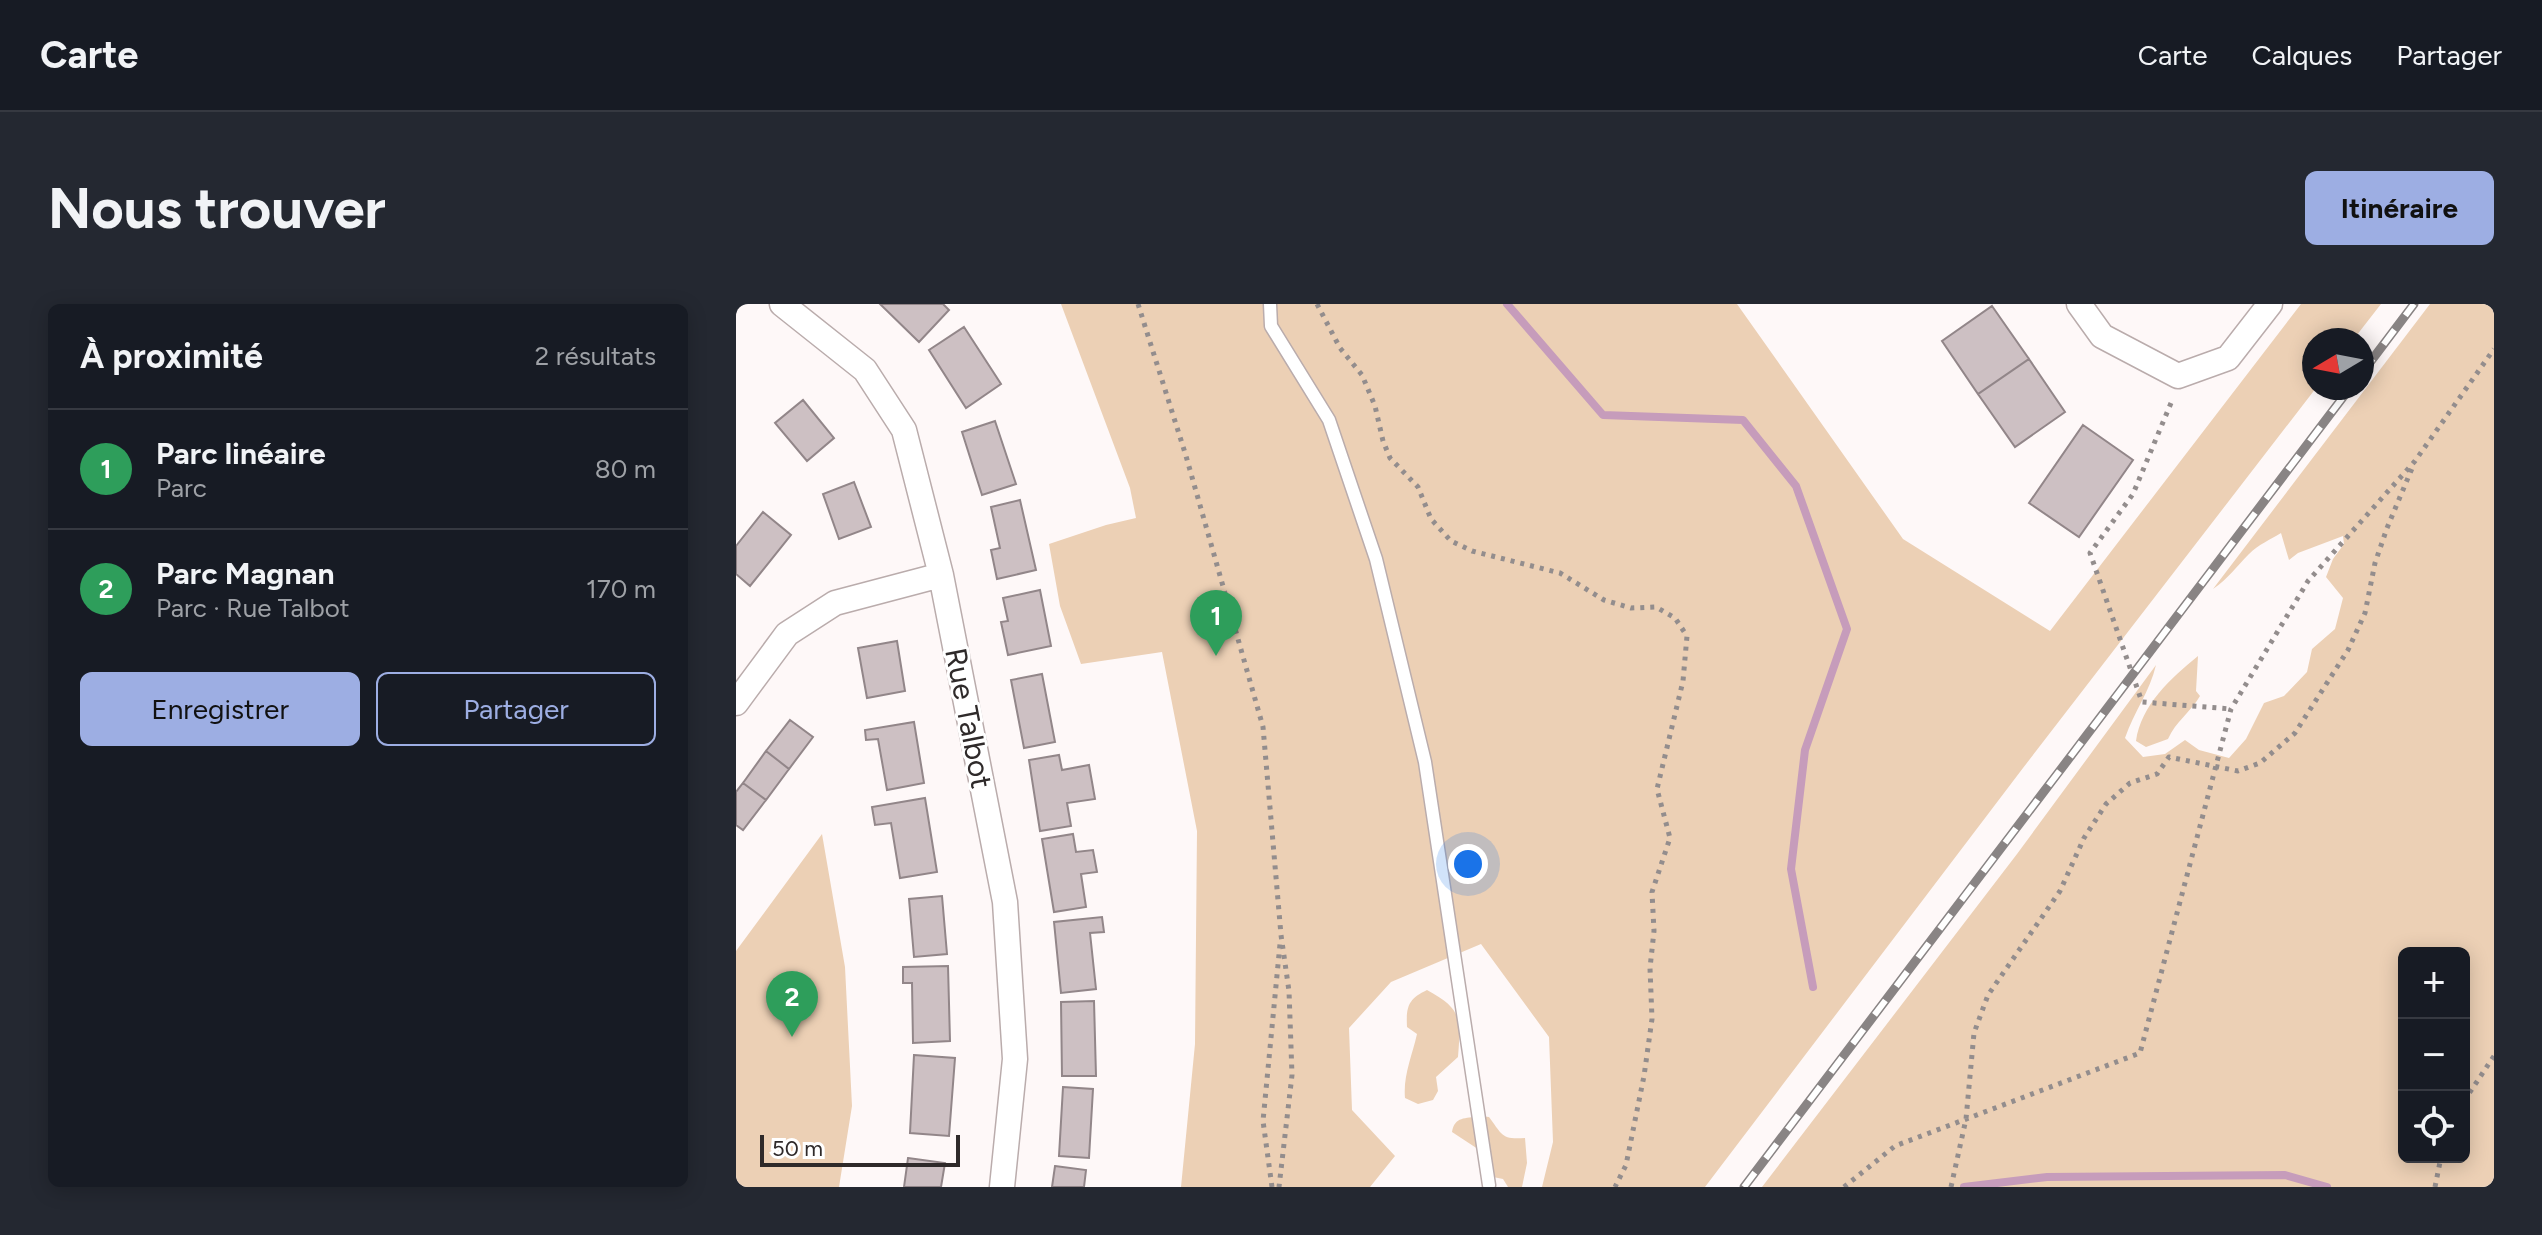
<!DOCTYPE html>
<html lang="fr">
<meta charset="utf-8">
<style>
body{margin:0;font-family:Figtree,sans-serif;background:#242831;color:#f1f3f6}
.controls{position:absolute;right:24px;bottom:24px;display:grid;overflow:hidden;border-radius:12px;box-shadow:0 4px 20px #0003}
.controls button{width:72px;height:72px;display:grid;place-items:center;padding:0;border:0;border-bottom:2px solid #363941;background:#171b24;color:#f1f3f6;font:40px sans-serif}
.compass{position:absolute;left:1566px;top:24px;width:72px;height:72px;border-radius:50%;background:#171b24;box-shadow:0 4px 20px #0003;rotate:260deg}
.scale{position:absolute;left:24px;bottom:20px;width:200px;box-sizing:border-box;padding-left:8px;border:4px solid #2f2a2a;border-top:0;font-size:22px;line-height:28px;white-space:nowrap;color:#2f2a2a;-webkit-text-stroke:6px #fff;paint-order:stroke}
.you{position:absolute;left:732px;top:560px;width:28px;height:28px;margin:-20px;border:6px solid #fff;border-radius:50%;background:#1a73e8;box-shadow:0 0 0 12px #1a73e833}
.badge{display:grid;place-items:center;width:52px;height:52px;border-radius:50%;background:#9daee3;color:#fff;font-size:26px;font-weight:700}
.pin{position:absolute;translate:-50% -66px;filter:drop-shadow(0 2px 4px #0008)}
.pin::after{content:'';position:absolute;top:42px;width:28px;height:24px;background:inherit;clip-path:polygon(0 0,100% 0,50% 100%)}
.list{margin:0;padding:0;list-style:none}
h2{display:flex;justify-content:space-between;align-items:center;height:104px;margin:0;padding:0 32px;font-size:34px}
h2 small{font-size:26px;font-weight:400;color:#9ea1a6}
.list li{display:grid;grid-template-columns:52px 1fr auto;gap:24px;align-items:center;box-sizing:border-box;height:120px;padding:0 32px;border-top:2px solid #363941}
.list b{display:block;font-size:30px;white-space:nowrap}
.list p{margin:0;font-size:26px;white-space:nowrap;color:#9ea1a6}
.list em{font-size:26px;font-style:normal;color:#9ea1a6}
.actions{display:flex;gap:16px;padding:24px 32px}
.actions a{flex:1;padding:18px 0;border:2px solid #9daee3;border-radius:12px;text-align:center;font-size:28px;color:#9daee3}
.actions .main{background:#9daee3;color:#111}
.icon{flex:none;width:44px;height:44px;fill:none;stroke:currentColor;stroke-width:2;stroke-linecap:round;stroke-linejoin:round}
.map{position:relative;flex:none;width:1758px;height:883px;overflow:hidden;border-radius:12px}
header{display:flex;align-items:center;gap:48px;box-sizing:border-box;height:112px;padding:0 40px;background:#171b24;border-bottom:2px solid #363941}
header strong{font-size:38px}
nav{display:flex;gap:44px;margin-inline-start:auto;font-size:28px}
.intro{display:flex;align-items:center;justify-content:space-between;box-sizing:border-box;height:192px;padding:0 48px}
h1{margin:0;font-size:56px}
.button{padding:20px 36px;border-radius:12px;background:#9daee3;color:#111;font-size:28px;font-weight:700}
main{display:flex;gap:48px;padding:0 48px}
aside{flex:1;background:#171b24;border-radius:12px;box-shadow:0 4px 20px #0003}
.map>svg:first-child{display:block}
.green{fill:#ecd0b5;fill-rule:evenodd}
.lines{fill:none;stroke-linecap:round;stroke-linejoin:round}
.stream{stroke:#c69cbb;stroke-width:8}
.building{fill:#cdc0c3;stroke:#928689;stroke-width:2}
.service-casing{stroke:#baacac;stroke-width:15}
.minor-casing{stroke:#baacac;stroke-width:27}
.path{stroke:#938d8d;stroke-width:5;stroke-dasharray:4 6;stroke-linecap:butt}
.service{stroke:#fff;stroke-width:12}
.minor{stroke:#fff;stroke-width:24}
.rail-casing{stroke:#898484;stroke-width:9}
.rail{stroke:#fff;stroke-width:6;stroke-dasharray:18;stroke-linecap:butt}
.labels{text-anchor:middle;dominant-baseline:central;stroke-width:6;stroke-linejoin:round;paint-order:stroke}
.street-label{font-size:30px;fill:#2f2a2a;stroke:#fff}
</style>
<header>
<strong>Carte</strong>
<nav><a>Carte</a><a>Calques</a><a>Partager</a></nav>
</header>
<div class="intro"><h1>Nous trouver</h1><a class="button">Itinéraire</a></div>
<main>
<aside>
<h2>À proximité<small>2 résultats</small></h2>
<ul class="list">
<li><span class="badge" style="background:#2e9e5b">1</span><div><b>Parc linéaire</b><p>Parc</p></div><em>80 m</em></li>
<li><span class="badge" style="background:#2e9e5b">2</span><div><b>Parc Magnan</b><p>Parc · Rue Talbot</p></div><em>170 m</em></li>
</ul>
<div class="actions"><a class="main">Enregistrer</a><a>Partager</a></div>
</aside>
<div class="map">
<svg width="1758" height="883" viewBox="0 0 1758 883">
<rect width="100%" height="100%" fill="#fef8f8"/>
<path class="green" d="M325 0H1001L1167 235 1314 327 1565 0H1645L1617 36H1578V84H1580L1287 464 969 883H806L817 838 813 733 745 640 655 678 613 724 616 806 659 852 634 883H445L459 740 461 527 426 348 345 360 324 302 313 240 370 221 400 214 394 184Z
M1694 0H1758V883H1026L1281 550 1420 361C1414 387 1398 408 1389 434L1407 453 1429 450 1449 436 1463 446 1493 454 1510 435 1528 399 1548 392 1571 368 1576 345 1599 325 1607 294 1590 273 1597 255 1608 240 1607 232 1562 249 1553 256 1545 229C1534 236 1523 240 1513 250 1499 264 1494 273 1477 285ZM1668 649H1728V853H1668Z
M1462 352 1460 387 1464 392C1454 409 1440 417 1432 435L1410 443 1400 437C1405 401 1435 374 1462 352Z
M86 530 109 663 116 802 103 883H0V647Z
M691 686C726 705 725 714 722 753L700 773 702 787 697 796 682 800 669 794C667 772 676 752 681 730L671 723C670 703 672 695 691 686Z
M743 812 753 813C766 830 765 836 789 834L791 859 786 883H772L767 875 757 873 751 851 716 828C719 812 729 815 743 812Z"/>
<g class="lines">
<path class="stream" d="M771 0 867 111 1007 116 1060 182 1111 325 1069 446 1055 565 1077 683
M1228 883 1311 873 1549 871 1591 883"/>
</g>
<path class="building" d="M144 0H207L213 6 183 38Z
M1256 2 1293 55 1242 90 1206 37Z
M228 23 265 80 230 104 193 46Z
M1293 55 1329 108 1279 143 1242 90Z
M67 96 98 134 71 157 39 119Z
M259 117 280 180 246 191 226 128Z
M1347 121 1397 156 1343 233 1293 199Z
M118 178 135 223 103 235 87 190Z
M284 196 300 266 261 275 255 246 264 244 255 203Z
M27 208 55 231 14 282 0 270V242Z
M304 286 315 342 272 351 265 318 272 317 267 294Z
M161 337 169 387 131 394 122 344Z
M306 370 319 438 288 444 275 376Z
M54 416 77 433 53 465 30 447Z
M178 418 188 479 151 486 142 435 130 436 129 426Z
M30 447 53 465 30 496 7 479Z
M323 451 326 466 353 461 359 495 331 499 335 522 304 527 293 456Z
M7 479 30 496 7 526 0 521V488Z
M189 494 201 568 164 574 155 519 139 521 136 503Z
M337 530 340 548 357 546 361 568 345 570 350 603 318 608 306 535Z
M206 592 211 650 178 653 173 595Z
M366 613 368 628 354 629 360 685 325 689 318 618Z
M212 662 214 737 177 739 176 679H167V663Z
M358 697 360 772H326L325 698Z
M178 751 219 754 213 832 174 829Z
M327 783 357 785 353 854 323 852Z
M172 854 209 859 205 883H168Z
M319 862 350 866 348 883H316Z"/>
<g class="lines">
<g class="service-casing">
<path id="service" d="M534 0 535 22 593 116 640 255 689 458 753 881"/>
</g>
<g class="minor-casing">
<path id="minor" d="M46 0 129 66 168 126 205 271 269 598 279 755 266 883
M1343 0 1366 32 1442 72 1492 54 1534 0
M0 399 51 330 99 299 205 271"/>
</g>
<path class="path" d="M402 0 450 152 527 423 545 631 553 687 556 771 543 883
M581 0 604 44 626 71 639 102 647 137 654 154 682 183 695 215 715 237 736 247 824 269 868 296 895 304 920 303 939 314 951 332 947 377 921 485 934 534 916 588 918 627 914 664 916 715 908 772 890 861 879 883
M1435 99 1397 190 1354 249 1406 398 1495 405
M1728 797 1758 752
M536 883 527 817 544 640
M1108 883 1159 842 1404 749 1495 405 1572 277 1679 157 1758 45
M1215 883 1230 815 1238 729 1252 691 1324 587 1348 534 1370 500 1394 479 1421 470 1433 453 1502 467 1524 459 1559 429 1612 346 1629 309 1639 259 1651 224 1677 162
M1699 883 1705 853"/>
<use href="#service" class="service"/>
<use href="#minor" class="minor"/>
<g class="rail-casing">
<path id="rail" d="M1626 69 1678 0
M1008 883 1614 84"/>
</g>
<use href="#rail" class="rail"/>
</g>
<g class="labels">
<g class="street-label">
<text transform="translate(233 414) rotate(79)">Rue Talbot</text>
</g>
</g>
</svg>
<div class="controls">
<button>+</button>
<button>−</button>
<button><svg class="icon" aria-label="locate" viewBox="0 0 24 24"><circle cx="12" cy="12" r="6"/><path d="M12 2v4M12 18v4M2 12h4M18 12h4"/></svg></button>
</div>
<svg class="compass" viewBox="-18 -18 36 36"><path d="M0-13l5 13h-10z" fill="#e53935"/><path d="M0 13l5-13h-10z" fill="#9ea1a6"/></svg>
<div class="scale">50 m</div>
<div class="you"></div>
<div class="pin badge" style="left:480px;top:352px;background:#2e9e5b">1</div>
<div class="pin badge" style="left:56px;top:733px;background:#2e9e5b">2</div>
</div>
</main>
